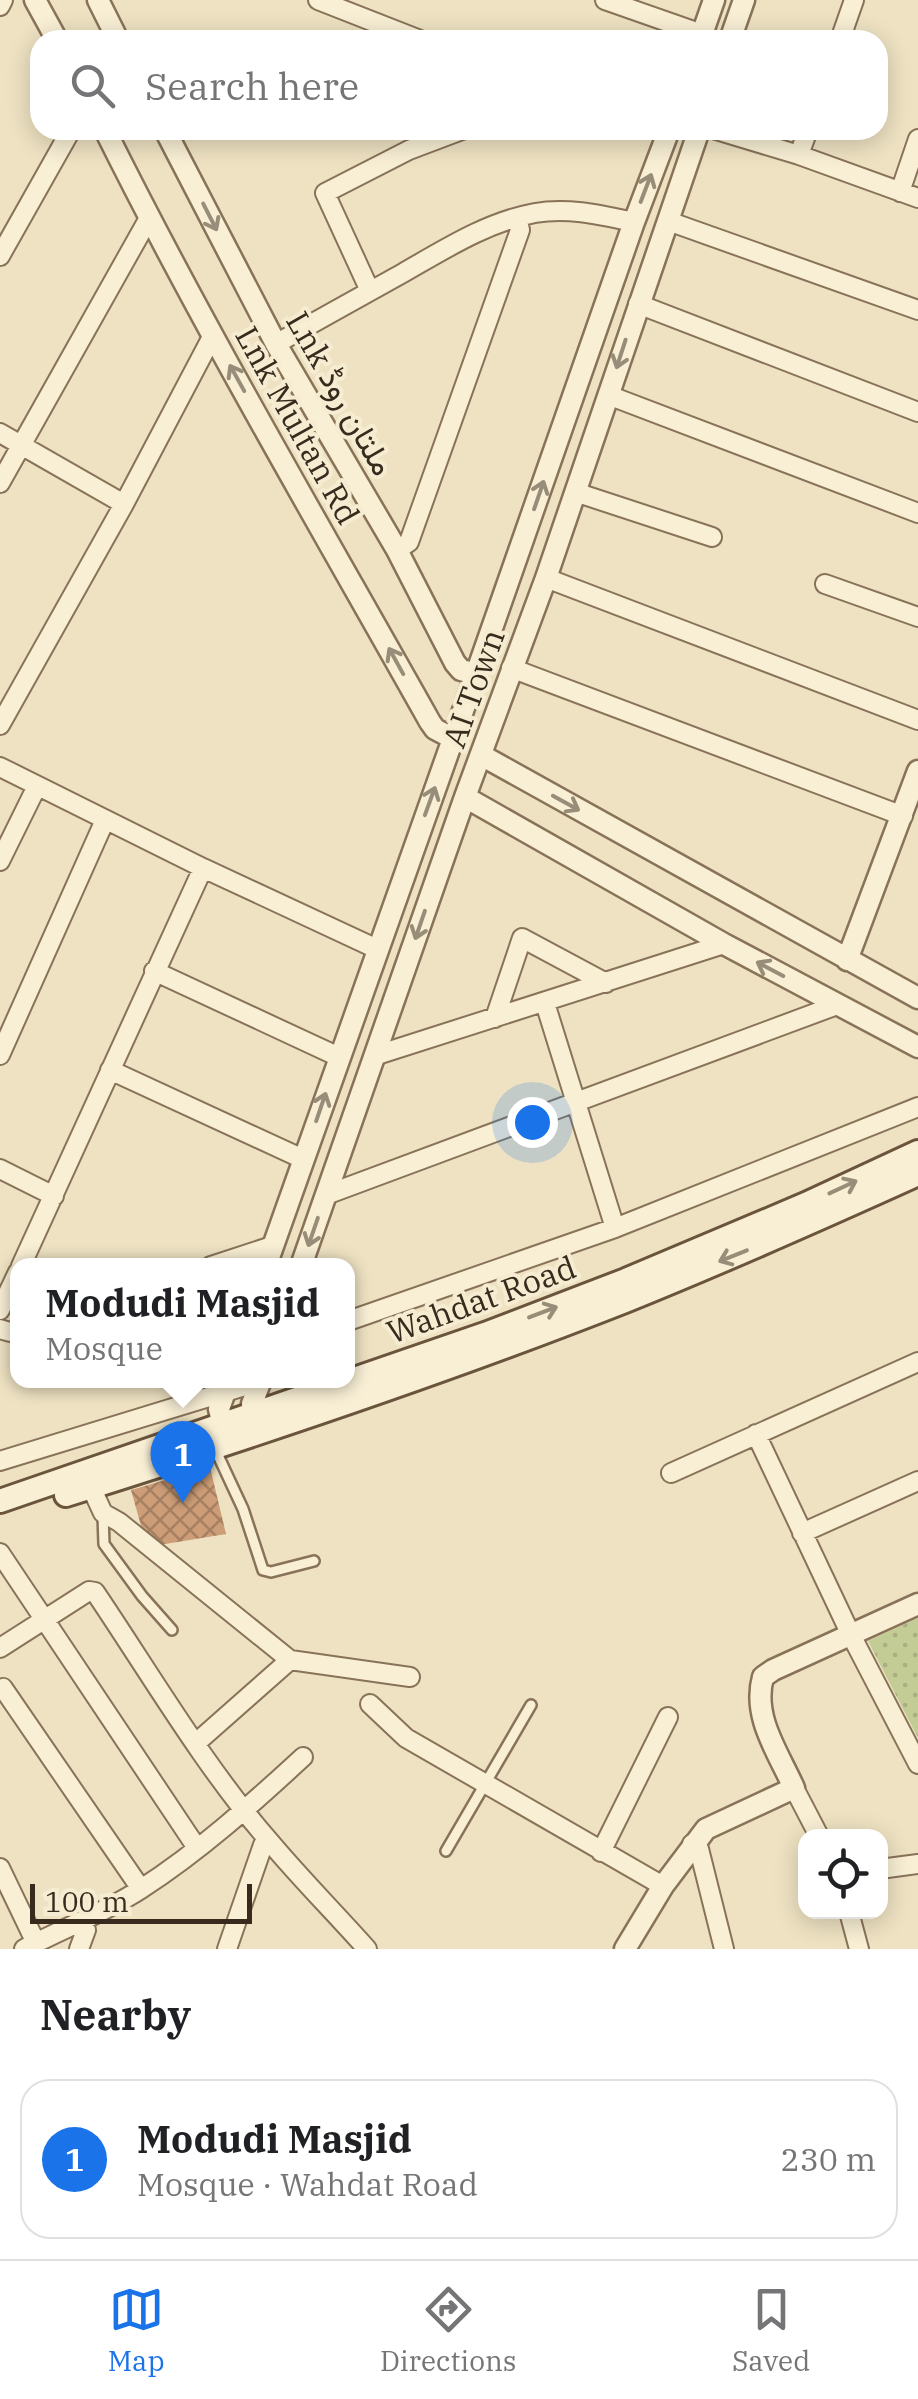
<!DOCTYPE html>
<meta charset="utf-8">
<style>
body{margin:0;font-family:"IBM Plex Serif",Vazirmatn,serif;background:#f2f2f2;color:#202124}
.controls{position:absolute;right:30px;bottom:30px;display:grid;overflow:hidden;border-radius:20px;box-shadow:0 5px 25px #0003}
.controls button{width:90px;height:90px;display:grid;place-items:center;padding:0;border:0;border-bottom:2px solid #e0e0e0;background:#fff;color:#202124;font:50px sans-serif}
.scale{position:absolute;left:30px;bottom:25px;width:222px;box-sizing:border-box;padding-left:10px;border:5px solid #382b1d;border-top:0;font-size:28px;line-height:35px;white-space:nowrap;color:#382b1d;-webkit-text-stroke:8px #f5ecd1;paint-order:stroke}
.you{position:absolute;left:532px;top:1122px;width:35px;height:35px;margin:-25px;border:8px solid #fff;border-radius:50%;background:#1a73e8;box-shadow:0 0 0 15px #1a73e833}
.badge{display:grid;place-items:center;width:65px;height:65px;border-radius:50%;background:#1a73e8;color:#fff;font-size:32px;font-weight:700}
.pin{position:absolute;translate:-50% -82px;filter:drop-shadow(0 2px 5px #0008)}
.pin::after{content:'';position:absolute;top:52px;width:35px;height:30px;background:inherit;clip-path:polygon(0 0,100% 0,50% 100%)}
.popup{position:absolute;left:10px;top:1258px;width:345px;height:130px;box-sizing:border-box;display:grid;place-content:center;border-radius:20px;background:#fff;filter:drop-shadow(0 2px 8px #0005);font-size:32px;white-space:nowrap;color:#757577}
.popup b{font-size:38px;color:#202124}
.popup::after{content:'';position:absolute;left:50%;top:100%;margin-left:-20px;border:20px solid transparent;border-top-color:#fff}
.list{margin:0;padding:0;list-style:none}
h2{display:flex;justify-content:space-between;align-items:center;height:130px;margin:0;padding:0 40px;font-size:42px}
h2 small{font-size:32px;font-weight:400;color:#757577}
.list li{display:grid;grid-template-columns:65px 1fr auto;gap:30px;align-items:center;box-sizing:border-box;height:160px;margin:0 20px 20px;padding:0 20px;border:2px solid #e0e0e0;border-radius:30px}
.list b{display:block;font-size:38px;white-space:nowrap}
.list p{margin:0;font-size:32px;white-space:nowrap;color:#757577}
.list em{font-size:32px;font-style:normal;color:#757577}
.icon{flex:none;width:55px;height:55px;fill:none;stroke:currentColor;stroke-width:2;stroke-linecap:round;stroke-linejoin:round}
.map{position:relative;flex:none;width:918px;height:1949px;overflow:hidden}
.search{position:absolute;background:#fff;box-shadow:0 5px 25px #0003;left:30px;right:30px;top:30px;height:110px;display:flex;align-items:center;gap:25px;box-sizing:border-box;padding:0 35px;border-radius:30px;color:#757577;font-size:38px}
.sheet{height:310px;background:#fff}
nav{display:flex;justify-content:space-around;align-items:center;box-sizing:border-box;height:140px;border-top:2px solid #e0e0e0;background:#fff;font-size:28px;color:#757577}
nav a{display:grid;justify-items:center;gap:5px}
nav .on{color:#1a73e8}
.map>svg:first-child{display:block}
.grass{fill:url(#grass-dots)}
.building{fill:url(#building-cross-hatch)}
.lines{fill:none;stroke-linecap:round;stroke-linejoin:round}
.service-casing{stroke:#887359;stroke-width:14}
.minor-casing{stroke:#887359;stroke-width:22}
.tertiary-casing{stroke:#887359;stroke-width:25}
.secondary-casing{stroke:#6a543c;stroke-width:28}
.service{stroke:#f9efd5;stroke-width:9}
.minor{stroke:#f9efd5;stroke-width:18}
.tertiary{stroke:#f9efd5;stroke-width:20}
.secondary{stroke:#f9efd5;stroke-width:22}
.oneway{stroke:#988d79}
.labels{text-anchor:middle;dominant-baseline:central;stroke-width:8;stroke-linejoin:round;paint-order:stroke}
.street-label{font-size:32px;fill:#382b1d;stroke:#f5ecd1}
</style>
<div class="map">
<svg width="918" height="1949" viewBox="0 0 918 1949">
<defs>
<pattern id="grass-dots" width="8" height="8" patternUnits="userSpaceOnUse" patternTransform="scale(2.5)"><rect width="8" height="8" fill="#c4cc96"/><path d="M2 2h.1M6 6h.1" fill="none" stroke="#a9af81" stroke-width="1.8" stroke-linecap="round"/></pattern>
<pattern id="building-cross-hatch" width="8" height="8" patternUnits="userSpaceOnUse" patternTransform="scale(2.5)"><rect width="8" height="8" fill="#cc9d77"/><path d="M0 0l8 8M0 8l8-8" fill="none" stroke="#a78061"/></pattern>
</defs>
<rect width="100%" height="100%" fill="#eee2c2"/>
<path class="grass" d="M918 1618V1738L868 1641Z"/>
<path class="building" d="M210 1467 226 1534 147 1547 131 1490Z"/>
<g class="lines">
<g class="service-casing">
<path id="service" d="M216 1451 243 1509 263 1570 271 1572 314 1561
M103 1515 104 1544 142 1596 172 1630
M446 1851 531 1705"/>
</g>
<g class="minor-casing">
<path id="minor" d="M318 0 420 40
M605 0 702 34
M0 6 3 0
M840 40 854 0
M716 130 799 155 918 198
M799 155 808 130
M900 192 918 139
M668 221 918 310
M0 256 71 130
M370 291 325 193 409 150 462 130
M638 304 918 412
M276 344C318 320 360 297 403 273 445 249 487 222 535 213 568 207 601 215 634 222
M608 395 918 513
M0 433 124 504
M0 483 149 218
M575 492 712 537
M397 550 409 542 520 230 517 218
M546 578 918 720
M825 584 918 617
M511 668 903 816
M0 725 124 504 213 335
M0 767 203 868 377 949
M0 861 37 786
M154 971 339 1057
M545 1003 615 1228
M495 1018 522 938 606 983
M0 1055 105 820
M374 1056 724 944
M110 1070 303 1159
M0 1169 54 1196
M326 1195 837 1005
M21 1266 203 868
M211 1266 272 1246
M0 1310 18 1272
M348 1321 615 1228 918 1107
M0 1329 10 1332 18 1330
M756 1434 851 1635 918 1764
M0 1461 261 1381
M671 1473 918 1362
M91 1487 103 1513 119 1522 290 1660 410 1677
M802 1533 918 1481
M0 1553 197 1848
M0 1648 89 1591 95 1592C151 1675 204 1766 270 1842 301 1879 335 1913 367 1949
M0 1689 3 1688 141 1889
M370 1704 406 1738 663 1886
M196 1743 290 1660
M794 1788 819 1836
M692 1844 699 1849 724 1949
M601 1852 668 1717
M0 1868 36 1943
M880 1869 918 1864
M849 1912 859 1949
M24 1949C62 1929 104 1913 141 1889 200 1851 252 1804 303 1757
M79 1949 86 1930 82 1922
M227 1949 263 1845 268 1841"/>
</g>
<g class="tertiary-casing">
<path id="tertiary" d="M35 0 57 40
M98 0 118 40
M700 40 714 0
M730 40 744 0
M105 130C205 331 320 526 430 722L435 729 452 738
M165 130 276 344 397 550 455 663 461 670 476 674
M481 755 918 998
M465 797 724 944 918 1047
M847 960 918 771
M266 1266 476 674 634 222 669 130
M301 1266 465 797 546 578 699 130
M256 1426 252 1404 261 1380
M226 1438 219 1409 229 1380
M625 1949 663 1886 706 1829 794 1788C778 1752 752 1717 763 1677L773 1670 918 1604"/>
</g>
<g class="secondary-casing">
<path id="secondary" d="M66 1495C254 1436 442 1373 625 1301 724 1261 821 1218 918 1174
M0 1501 485 1334 626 1280 806 1204 918 1152"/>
</g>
<use href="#service" class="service"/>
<use href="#minor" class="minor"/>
<use href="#tertiary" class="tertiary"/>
<use href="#secondary" class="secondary"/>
</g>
<defs><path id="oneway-shaft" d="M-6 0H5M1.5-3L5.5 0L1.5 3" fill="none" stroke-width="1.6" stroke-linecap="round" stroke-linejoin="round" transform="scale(2.5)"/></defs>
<g class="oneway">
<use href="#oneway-shaft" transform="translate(646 188) rotate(-69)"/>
<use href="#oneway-shaft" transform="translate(210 217) rotate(63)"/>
<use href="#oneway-shaft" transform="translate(621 354) rotate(108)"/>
<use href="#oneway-shaft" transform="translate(237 378) rotate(-119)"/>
<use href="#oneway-shaft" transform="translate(539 495) rotate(-71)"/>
<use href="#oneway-shaft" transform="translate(396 661) rotate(-119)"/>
<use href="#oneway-shaft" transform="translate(430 801) rotate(-70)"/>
<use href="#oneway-shaft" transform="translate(566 803) rotate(29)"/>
<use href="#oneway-shaft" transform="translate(420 925) rotate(109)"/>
<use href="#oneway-shaft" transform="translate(770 969) rotate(-152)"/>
<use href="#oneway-shaft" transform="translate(321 1107) rotate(-71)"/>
<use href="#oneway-shaft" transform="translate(843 1187) rotate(-25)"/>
<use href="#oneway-shaft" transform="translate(313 1232) rotate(109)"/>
<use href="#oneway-shaft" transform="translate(733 1256) rotate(158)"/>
<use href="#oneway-shaft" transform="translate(543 1312) rotate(-21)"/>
</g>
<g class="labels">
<g class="street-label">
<text transform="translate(341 393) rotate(60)">Lnk ملتان روڈ</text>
<text transform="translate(298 425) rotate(61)">Lnk Multan Rd</text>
<text transform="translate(473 688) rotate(-70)">AI Town</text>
<text transform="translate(481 1299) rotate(-20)">Wahdat Road</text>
</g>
</g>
</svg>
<div class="controls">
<button><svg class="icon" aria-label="locate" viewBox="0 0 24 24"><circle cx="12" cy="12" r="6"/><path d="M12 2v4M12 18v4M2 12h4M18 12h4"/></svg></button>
</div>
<div class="scale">100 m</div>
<div class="you"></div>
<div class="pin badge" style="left:183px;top:1503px">1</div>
<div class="popup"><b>Modudi Masjid</b>Mosque</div>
<div class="search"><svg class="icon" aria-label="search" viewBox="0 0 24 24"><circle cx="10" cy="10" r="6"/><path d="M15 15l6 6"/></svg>Search here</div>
</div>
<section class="sheet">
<h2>Nearby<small></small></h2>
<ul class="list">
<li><span class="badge">1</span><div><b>Modudi Masjid</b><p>Mosque · Wahdat Road</p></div><em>230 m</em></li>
</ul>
</section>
<nav>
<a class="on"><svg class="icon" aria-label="map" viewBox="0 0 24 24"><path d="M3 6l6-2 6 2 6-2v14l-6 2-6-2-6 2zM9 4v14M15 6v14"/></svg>Map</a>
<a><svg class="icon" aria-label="directions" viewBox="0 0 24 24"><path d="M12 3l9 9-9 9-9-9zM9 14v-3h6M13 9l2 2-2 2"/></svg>Directions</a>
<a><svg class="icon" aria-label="saved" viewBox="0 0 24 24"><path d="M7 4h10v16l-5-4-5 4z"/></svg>Saved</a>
</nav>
